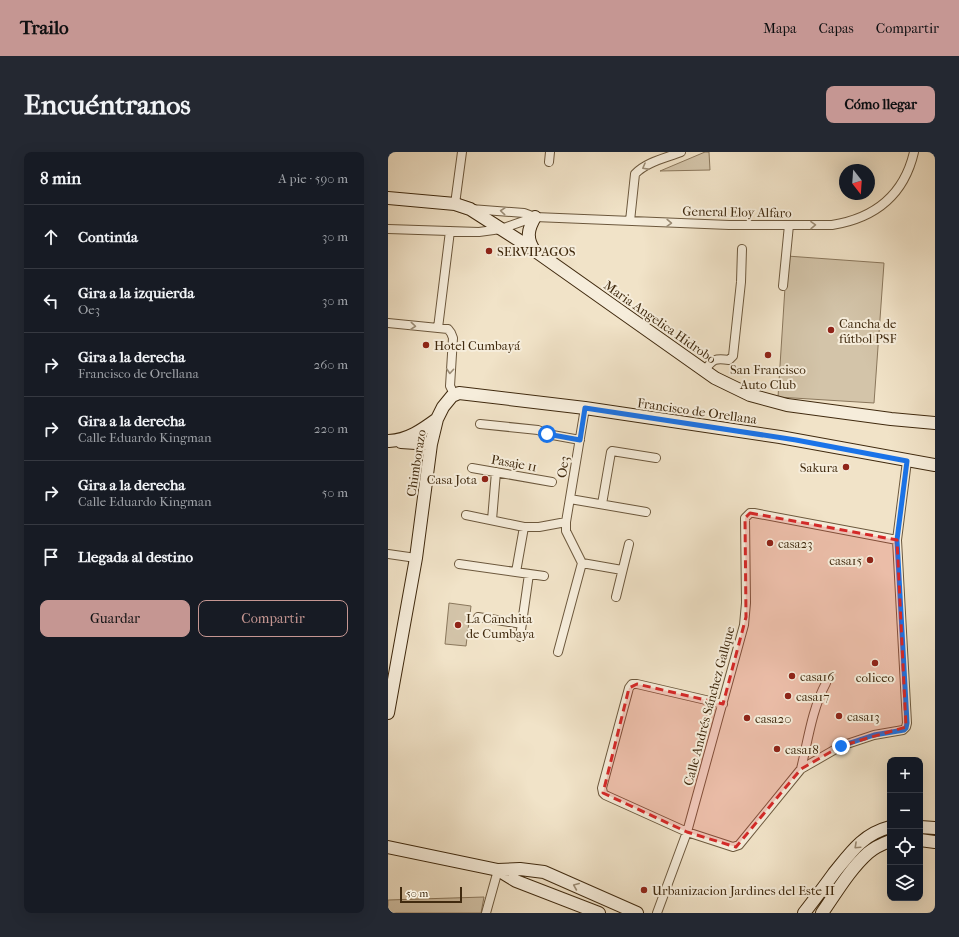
<!DOCTYPE html>
<html lang="es">
<meta charset="utf-8">
<style>
body{margin:0;font-family:"IM FELL French Canon",serif;background:#242831;color:#f1f3f6}
.controls{position:absolute;right:12px;bottom:12px;display:grid;overflow:hidden;border-radius:8px;box-shadow:0 4px 16px #0002}
.controls button{width:36px;height:36px;display:grid;place-items:center;padding:0;border:0;border-bottom:1px solid #363941;background:#171b24;color:#f1f3f6;font:20px sans-serif}
.compass{position:absolute;left:451px;top:12px;width:36px;height:36px;border-radius:50%;background:#171b24;box-shadow:0 4px 16px #0002;rotate:163deg}
.scale{position:absolute;left:12px;bottom:10px;width:62px;box-sizing:border-box;padding-left:4px;border:2px solid #402a0f;border-top:0;font-size:11px;line-height:14px;white-space:nowrap;color:#402a0f;-webkit-text-stroke:3px #f6eddb;paint-order:stroke}
.stop{position:absolute;width:12px;height:12px;margin:-9px;border:3px solid #1a73e8;border-radius:50%;background:#fff}
.stop.end{background:#1a73e8;border-color:#fff;box-shadow:0 1px 4px #0008}
.list{margin:0;padding:0;list-style:none}
h2{display:flex;justify-content:space-between;align-items:center;height:52px;margin:0;padding:0 16px;font-size:17px}
h2 small{font-size:13px;font-weight:400;color:#9ea1a6}
.list li{display:grid;grid-template-columns:26px 1fr auto;gap:12px;align-items:center;box-sizing:border-box;height:64px;padding:0 16px;border-top:1px solid #363941}
.list b{display:block;font-size:15px;white-space:nowrap}
.list p{margin:0;font-size:13px;white-space:nowrap;color:#9ea1a6}
.list em{font-size:13px;font-style:normal;color:#9ea1a6}
.actions{display:flex;gap:8px;padding:12px 16px}
.actions a{flex:1;padding:9px 0;border:1px solid #c59692;border-radius:8px;text-align:center;font-size:14px;color:#c59692}
.actions .main{background:#c59692;color:#111}
.icon{flex:none;width:22px;height:22px;fill:none;stroke:currentColor;stroke-width:2;stroke-linecap:round;stroke-linejoin:round}
.map{position:relative;flex:none;width:547px;height:761px;overflow:hidden;border-radius:8px}
header{display:flex;align-items:center;gap:24px;box-sizing:border-box;height:56px;padding:0 20px;background:#c59692;color:#111}
header strong{font-size:19px}
nav{display:flex;gap:22px;margin-inline-start:auto;font-size:14px}
.intro{display:flex;align-items:center;justify-content:space-between;box-sizing:border-box;height:96px;padding:0 24px}
h1{margin:0;font-size:28px}
.button{padding:10px 18px;border-radius:8px;background:#c59692;color:#111;font-size:14px;font-weight:700}
main{display:flex;gap:24px;padding:0 24px}
aside{flex:1;background:#171b24;border-radius:8px;box-shadow:0 4px 16px #0002}
.map>svg:first-child{display:block}
.green{fill:#d3c4a9;stroke:#8a775c}
.lines{fill:none;stroke-linecap:round;stroke-linejoin:round}
.street-casing{stroke:#6c583d;stroke-width:10}
.secondary-casing{stroke:#402a0f;stroke-width:14}
.street{stroke:#f6eddb;stroke-width:8}
.secondary{stroke:#f6eddb;stroke-width:12}
.oneway{stroke:#9b8c75}
.route{stroke:#1a73e8;stroke-width:5}
.marked{fill:#d62828;fill-opacity:0.2;stroke:#d62828;stroke-width:3;stroke-dasharray:8 5;stroke-linejoin:round}
.poi-dot{fill:#8f2418;stroke:#f6eddb;stroke-width:1.5}
.labels{text-anchor:middle;dominant-baseline:central;stroke-width:4;stroke-linejoin:round;paint-order:stroke}
.street-label{font-size:13px;fill:#402a0f;stroke:#f6eddb}
.poi-label{font-size:13px;fill:#402a0f;stroke:#f6eddb;text-anchor:start}
</style>
<header>
<strong>Trailo</strong>
<nav><a>Mapa</a><a>Capas</a><a>Compartir</a></nav>
</header>
<div class="intro"><h1>Encuéntranos</h1><a class="button">Cómo llegar</a></div>
<main>
<aside>
<h2>8 min<small>A pie · 590 m</small></h2>
<ul class="list">
<li><svg class="icon" aria-label="ahead" viewBox="0 0 24 24"><path d="M12 20V5M6 11l6-6 6 6"/></svg><div><b>Continúa</b></div><em>30 m</em></li>
<li><svg class="icon" aria-label="left" viewBox="0 0 24 24"><path d="M17 20v-9H6M10 6l-5 5 5 5"/></svg><div><b>Gira a la izquierda</b><p>Oe3</p></div><em>30 m</em></li>
<li><svg class="icon" aria-label="right" viewBox="0 0 24 24"><path d="M7 20v-9h11M14 6l5 5-5 5"/></svg><div><b>Gira a la derecha</b><p>Francisco de Orellana</p></div><em>260 m</em></li>
<li><svg class="icon" aria-label="right" viewBox="0 0 24 24"><path d="M7 20v-9h11M14 6l5 5-5 5"/></svg><div><b>Gira a la derecha</b><p>Calle Eduardo Kingman</p></div><em>220 m</em></li>
<li><svg class="icon" aria-label="right" viewBox="0 0 24 24"><path d="M7 20v-9h11M14 6l5 5-5 5"/></svg><div><b>Gira a la derecha</b><p>Calle Eduardo Kingman</p></div><em>50 m</em></li>
<li><svg class="icon" aria-label="arrive" viewBox="0 0 24 24"><path d="M6 21V4h12l-3 4 3 4H6"/></svg><div><b>Llegada al destino</b></div></li>
</ul>
<div class="actions"><a class="main">Guardar</a><a>Compartir</a></div>
</aside>
<div class="map">
<svg width="547" height="761" viewBox="0 0 547 761">
<rect width="100%" height="100%" fill="#f1e3c8"/>
<filter id="stains"><feTurbulence type="fractalNoise" baseFrequency=".005" numOctaves="4"/><feColorMatrix values="0 0 0 0 .2 0 0 0 0 .09 0 0 0 0 .02 0 0 0 .5 -.17"/></filter>
<radialGradient id="worn" r=".72"><stop offset=".6" stop-color="#630" stop-opacity="0"/><stop offset="1" stop-color="#630" stop-opacity=".3"/></radialGradient>
<path class="green" d="M317 0H321L322 18 272 19Z
M399 104 496 111 486 251 390 245Z
M61 451 83 454 78 494 57 492Z
M96 745 93 761H0V748Z"/>
<g class="lines">
<g class="street-casing">
<path id="street" d="M161 10 162 0
M67 52 74 0
M83 57 136 61 147 65 341 73H444C487 66 516 43 526 0
M242 69 247 22C258 10 278 6 293 0
M0 77 91 80 113 77 147 65
M395 134 401 73
M0 171 60 177 63 181 65 186 62 234 66 242
M50 176 62 79
M317 218C325 207 327 206 341 208L345 204 353 130 354 97
M92 272 150 278 159 282 192 288
M84 316 164 330
M182 347 258 360
M214 352 223 300 224 299 268 306
M78 363 136 375H151L178 370
M104 368 108 320
M0 402 28 406
M194 411 234 418
M71 412 156 424
M128 420 136 375
M228 445 241 392
M90 465 134 472
M132 485 141 422
M170 500 194 411 178 379V370L197 256
M335 552 249 532H244L241 536 214 636 215 641 217 643 299 680 345 695 351 693 413 617 453 594 486 583 515 578 518 575 519 571 509 388 519 309
M413 617C420 588 424 557 438 531
M98 761 110 718
M269 761 299 680 356 473 358 451 357 366 362 361H366L509 388"/>
</g>
<g class="secondary-casing">
<path id="secondary" d="M0 46 67 52 82 57 146 98 327 226 362 243 399 253 503 267 547 271
M146 98C138 86 140 77 147 65
M1 289C20 288 34 278 49 267
M13 290 43 292
M0 561 28 406 43 292 49 267 55 255 64 244 71 241 197 256 392 285 547 313
M532 675 547 676
M532 688 547 690
M0 695 110 718 132 717 156 720 249 761
M110 718 128 729 211 761
M416 761C426 748 436 735 446 721 463 700 475 682 502 675
M434 761C448 741 462 717 480 701 487 695 494 692 502 689"/>
</g>
<use href="#street" class="street"/>
<use href="#secondary" class="secondary"/>
</g>
<defs><path id="oneway-chevron" d="M-2-3.5L2.5 0L-2 3.5" fill="none" stroke-width="1.6" stroke-linecap="round" stroke-linejoin="round"/></defs>
<g class="oneway">
<use href="#oneway-chevron" transform="translate(257 15) rotate(151)"/>
<use href="#oneway-chevron" transform="translate(115 59) rotate(-175)"/>
<use href="#oneway-chevron" transform="translate(281 71) rotate(2)"/>
<use href="#oneway-chevron" transform="translate(425 73) rotate(-1)"/>
<use href="#oneway-chevron" transform="translate(25 174) rotate(5)"/>
<use href="#oneway-chevron" transform="translate(62 219) rotate(94)"/>
<use href="#oneway-chevron" transform="translate(469 694) rotate(137)"/>
<use href="#oneway-chevron" transform="translate(188 734) rotate(-157)"/>
</g>
<g class="lines">
<path class="route" d="M159 282 192 288 197 256 408 288 519 309 509 388 519 571 518 576 516 578 486 583 453 594"/>
</g>
<path class="marked" d="M362 361 509 388 518 575 453 594 413 617 348 695 299 680 215 641 241 536 249 532 335 552 358 465 357 366Z"/>
<g class="poi-dot">
<circle cx="101" cy="99" r="4"/>
<circle cx="443" cy="178" r="4"/>
<circle cx="38" cy="193" r="4"/>
<circle cx="380" cy="203" r="4"/>
<circle cx="458" cy="315" r="4"/>
<circle cx="97" cy="327" r="4"/>
<circle cx="382" cy="391" r="4"/>
<circle cx="482" cy="408" r="4"/>
<circle cx="70" cy="473" r="4"/>
<circle cx="487" cy="511" r="4"/>
<circle cx="404" cy="524" r="4"/>
<circle cx="400" cy="544" r="4"/>
<circle cx="451" cy="564" r="4"/>
<circle cx="359" cy="566" r="4"/>
<circle cx="389" cy="597" r="4"/>
<circle cx="256" cy="738" r="4"/>
</g>
<g class="labels">
<g class="street-label">
<text transform="translate(349 60) rotate(1)">General Eloy Alfaro</text>
<text transform="translate(272 170) rotate(35)">Maria Angelica Hidrobo</text>
<text transform="translate(309 259) rotate(8)">Francisco de Orellana</text>
<text transform="translate(28 311) rotate(-81)">Chimborazo</text>
<text transform="translate(126 311) rotate(10)">Pasaje 11</text>
<text transform="translate(175 315) rotate(-81)">Oe3</text>
<text transform="translate(321 554) rotate(-75)">Calle Andrés Sánchez Gallque</text>
</g>
<g class="poi-label">
<text x="109" y="99">SERVIPAGOS</text>
<text x="451" y="171">Cancha de<tspan x="451" dy="15">fútbol PSF</tspan></text>
<text x="46" y="193">Hotel Cumbayá</text>
<text x="380" y="217" text-anchor="middle">San Francisco<tspan x="380" dy="15">Auto Club</tspan></text>
<text x="450" y="315" text-anchor="end">Sakura</text>
<text x="89" y="327" text-anchor="end">Casa Jota</text>
<text x="390" y="391">casa23</text>
<text x="474" y="408" text-anchor="end">casa15</text>
<text x="78" y="466">La Canchita<tspan x="78" dy="15">de Cumbaya</tspan></text>
<text x="412" y="524">casa16</text>
<text x="487" y="525" text-anchor="middle">coliceo</text>
<text x="408" y="544">casa17</text>
<text x="459" y="564">casa13</text>
<text x="367" y="566">casa20</text>
<text x="397" y="597">casa18</text>
<text x="264" y="738">Urbanizacion Jardines del Este II</text>
</g>
</g>
<rect width="100%" height="100%" filter="url(#stains)"/>
<rect width="100%" height="100%" fill="url(#worn)"/>
</svg>
<div class="controls">
<button>+</button>
<button>−</button>
<button><svg class="icon" aria-label="locate" viewBox="0 0 24 24"><circle cx="12" cy="12" r="6"/><path d="M12 2v4M12 18v4M2 12h4M18 12h4"/></svg></button>
<button><svg class="icon" aria-label="layers" viewBox="0 0 24 24"><path d="M12 4l9 5-9 5-9-5zM3 14l9 5 9-5"/></svg></button>
</div>
<svg class="compass" viewBox="-18 -18 36 36"><path d="M0-13l5 13h-10z" fill="#e53935"/><path d="M0 13l5-13h-10z" fill="#9ea1a6"/></svg>
<div class="scale">50 m</div>
<div class="stop" style="left:159px;top:282px"></div>
<div class="stop end" style="left:453px;top:594px"></div>
</div>
</main>
